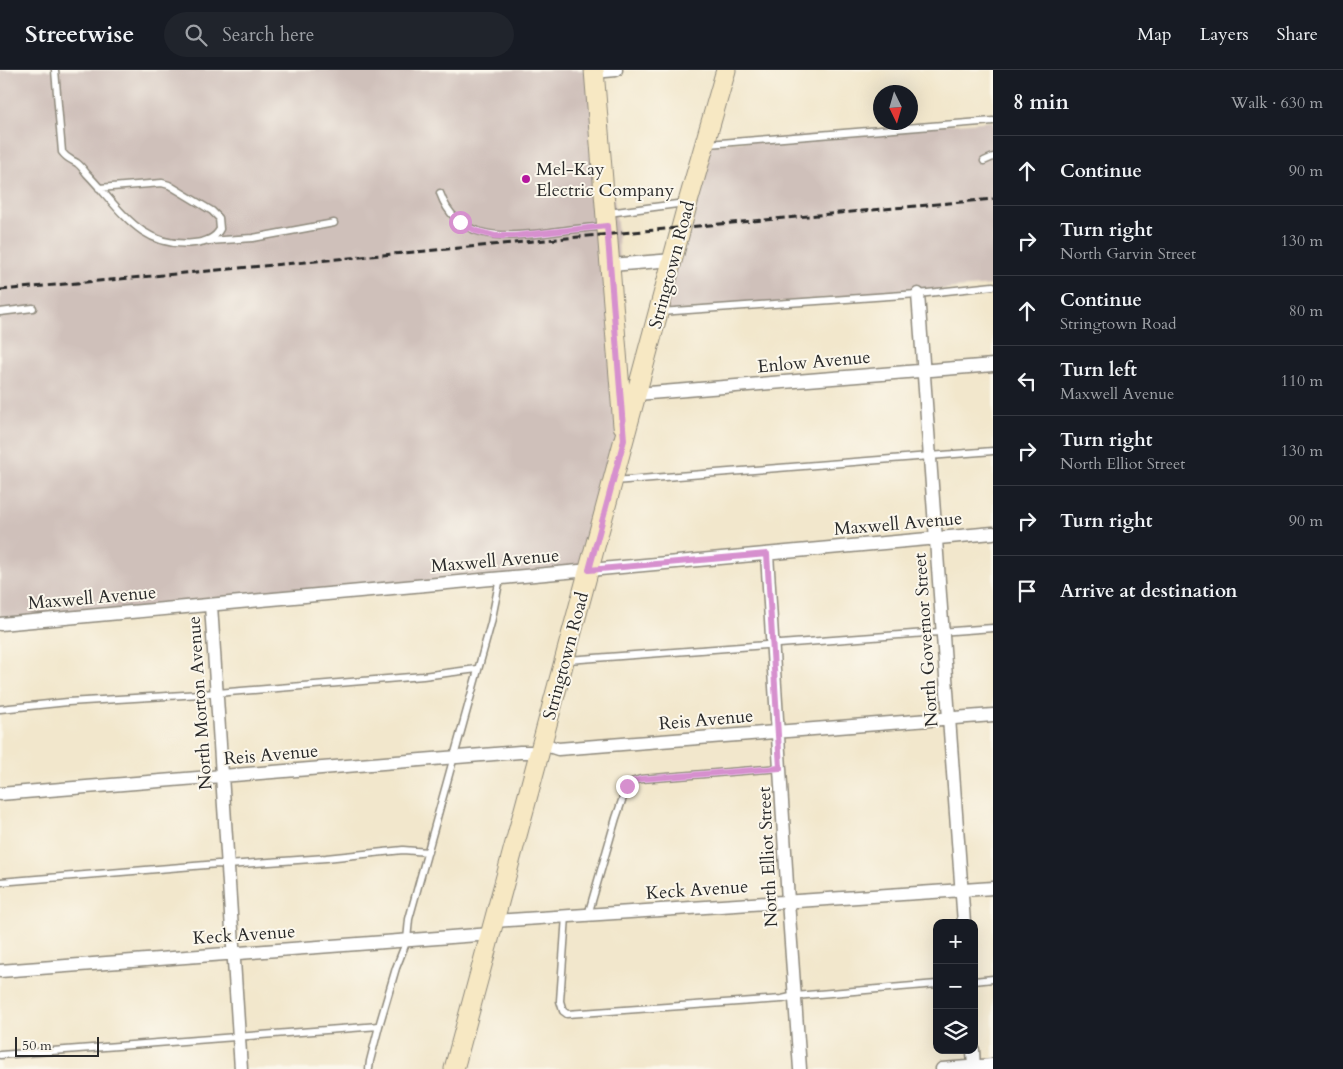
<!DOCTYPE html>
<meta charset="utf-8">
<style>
body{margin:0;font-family:Cardo,serif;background:#20242c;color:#f1f3f6}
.controls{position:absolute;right:15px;bottom:15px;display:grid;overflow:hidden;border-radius:10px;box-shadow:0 5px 20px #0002}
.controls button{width:45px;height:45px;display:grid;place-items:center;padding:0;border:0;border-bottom:1px solid #363941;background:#171b24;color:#f1f3f6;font:25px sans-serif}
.compass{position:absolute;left:873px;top:15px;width:45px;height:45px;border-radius:50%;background:#171b24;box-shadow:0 5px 20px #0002;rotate:175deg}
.scale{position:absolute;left:15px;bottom:12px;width:84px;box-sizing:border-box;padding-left:5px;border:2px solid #2b2b2b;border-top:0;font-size:14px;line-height:18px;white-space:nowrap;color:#2b2b2b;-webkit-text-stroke:4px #fbf7ec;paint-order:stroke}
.stop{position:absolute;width:15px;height:15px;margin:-11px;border:4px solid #d690ce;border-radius:50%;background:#fff}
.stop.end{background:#d690ce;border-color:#fff;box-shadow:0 1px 5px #0008}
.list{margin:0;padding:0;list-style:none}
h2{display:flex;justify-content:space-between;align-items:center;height:65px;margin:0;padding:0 20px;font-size:21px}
h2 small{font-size:16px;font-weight:400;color:#9ea1a6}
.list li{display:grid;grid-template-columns:32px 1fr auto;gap:15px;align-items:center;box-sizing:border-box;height:70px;padding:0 20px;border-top:1px solid #363941}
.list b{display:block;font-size:19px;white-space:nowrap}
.list p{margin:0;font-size:16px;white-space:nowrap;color:#9ea1a6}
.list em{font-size:16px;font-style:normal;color:#9ea1a6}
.icon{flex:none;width:28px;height:28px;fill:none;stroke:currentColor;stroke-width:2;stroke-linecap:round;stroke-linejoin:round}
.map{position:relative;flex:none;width:993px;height:999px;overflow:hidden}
header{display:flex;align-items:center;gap:30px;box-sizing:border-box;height:70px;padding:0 25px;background:#171b24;border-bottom:1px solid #363941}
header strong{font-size:24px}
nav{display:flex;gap:28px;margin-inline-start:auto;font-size:18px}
.search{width:350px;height:45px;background:#20242c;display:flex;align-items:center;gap:12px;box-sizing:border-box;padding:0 18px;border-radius:28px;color:#9ea1a6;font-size:19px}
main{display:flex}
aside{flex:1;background:#171b24}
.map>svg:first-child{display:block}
.industrial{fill:#cfc0ba}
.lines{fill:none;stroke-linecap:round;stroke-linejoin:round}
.lane-casing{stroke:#8e897c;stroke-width:9}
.street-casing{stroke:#8e897c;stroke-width:15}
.secondary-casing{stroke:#8e897c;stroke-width:21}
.lane{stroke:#fff;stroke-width:6}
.street{stroke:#fff;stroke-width:12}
.secondary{stroke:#f7e8c3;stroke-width:19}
.rail{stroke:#2b2b2b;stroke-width:3;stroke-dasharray:8 4;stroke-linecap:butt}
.route{stroke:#d690ce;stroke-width:6}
.poi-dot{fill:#b5179e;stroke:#fbf7ec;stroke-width:2}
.labels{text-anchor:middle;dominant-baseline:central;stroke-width:4;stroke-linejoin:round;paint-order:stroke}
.poi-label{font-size:18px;fill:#2b2b2b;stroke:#fbf7ec;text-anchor:start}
.street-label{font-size:18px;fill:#2b2b2b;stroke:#fbf7ec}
</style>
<header>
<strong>Streetwise</strong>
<div class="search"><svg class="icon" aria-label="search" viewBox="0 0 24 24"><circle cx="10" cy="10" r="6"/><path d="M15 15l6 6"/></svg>Search here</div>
<nav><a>Map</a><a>Layers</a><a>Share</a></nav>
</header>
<main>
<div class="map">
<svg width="993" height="999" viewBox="0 0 993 999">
<rect width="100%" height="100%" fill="#fbf7ec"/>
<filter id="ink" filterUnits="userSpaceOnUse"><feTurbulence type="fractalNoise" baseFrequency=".02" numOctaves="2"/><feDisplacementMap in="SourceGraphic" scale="10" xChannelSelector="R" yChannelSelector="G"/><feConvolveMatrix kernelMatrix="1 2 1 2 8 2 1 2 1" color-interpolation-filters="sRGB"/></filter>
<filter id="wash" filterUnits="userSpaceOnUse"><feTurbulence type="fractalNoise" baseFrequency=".0096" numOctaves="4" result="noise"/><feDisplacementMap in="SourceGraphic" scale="20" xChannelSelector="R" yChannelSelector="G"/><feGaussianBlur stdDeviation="1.12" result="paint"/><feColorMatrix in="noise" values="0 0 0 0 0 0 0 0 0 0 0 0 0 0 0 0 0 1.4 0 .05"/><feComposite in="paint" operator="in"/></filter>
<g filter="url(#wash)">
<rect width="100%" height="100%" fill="#f2e7cc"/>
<path class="industrial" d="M0 0H599L618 163 624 370 589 500 0 553Z
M993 51V215L659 243 705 74Z"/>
</g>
<g filter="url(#ink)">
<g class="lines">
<g class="lane-casing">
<path id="lane" d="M55 0 62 82C67 89 70 89 77 93 81 96 84 100 87 104 120 138 140 179 194 173 205 172 215 169 220 159L219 148 212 141 169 115 162 113 99 118
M708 74 993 51
M984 91 993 87
M440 123C457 171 502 167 544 163 565 160 585 158 606 156
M608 143 685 133
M209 171 253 168 334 153
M0 242 33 238
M660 242 918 224 993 216
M614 411 993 381
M568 590 993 558
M0 639 68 632 217 623 423 606 477 599
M0 812 218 794 228 795 326 788 403 780 428 782
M588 845 616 748 627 716 631 712 641 709 780 698
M566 846 560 931 563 941 567 944 782 929 795 926 937 914
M974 911 993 909
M0 985 379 956
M369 999 370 991 379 956 396 898 407 870 409 849 491 553 500 508"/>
</g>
<g class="street-casing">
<path id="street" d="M594 2 616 0
M611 195 673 190
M918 224 964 853
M637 324 993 295
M767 484 788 831 800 999
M211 535 241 999
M0 554 993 463
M543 674 558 679 993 645
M0 724 520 682H530L536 684 537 693
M494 851 993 818
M0 901 491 864
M973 980 974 999
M942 999 993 995"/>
</g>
<g class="secondary-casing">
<path id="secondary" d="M594 0 623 356
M454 999 688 132 726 0"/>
</g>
<use href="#lane" class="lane"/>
<use href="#street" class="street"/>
<use href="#secondary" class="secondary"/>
<path class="rail" d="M0 220 993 129"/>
</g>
</g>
<g class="lines" filter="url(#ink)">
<path class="route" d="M460 152 476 161 495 166H513L607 156 624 370 589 500 767 484 780 698 641 709 631 712 627 716"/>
</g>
<circle class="poi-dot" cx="526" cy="109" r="5"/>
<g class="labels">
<g class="poi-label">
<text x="536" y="99">Mel-Kay<tspan x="536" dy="21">Electric Company</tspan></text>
</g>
<g class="street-label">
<text transform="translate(672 195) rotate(-75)">Stringtown Road</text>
<text transform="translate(814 292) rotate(-5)">Enlow Avenue</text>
<text transform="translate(898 454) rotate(-5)">Maxwell Avenue</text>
<text transform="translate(495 491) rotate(-5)">Maxwell Avenue</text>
<text transform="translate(92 528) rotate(-5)">Maxwell Avenue</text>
<text transform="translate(926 570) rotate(-94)">North Governor Street</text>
<text transform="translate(566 586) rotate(-75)">Stringtown Road</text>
<text transform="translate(200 633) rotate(-94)">North Morton Avenue</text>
<text transform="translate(706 650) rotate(-5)">Reis Avenue</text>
<text transform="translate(271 685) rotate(-5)">Reis Avenue</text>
<text transform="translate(768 787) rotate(-93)">North Elliot Street</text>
<text transform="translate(697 820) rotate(-4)">Keck Avenue</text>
<text transform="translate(244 865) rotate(-4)">Keck Avenue</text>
</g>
</g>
</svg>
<div class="controls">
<button>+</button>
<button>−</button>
<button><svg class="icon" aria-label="layers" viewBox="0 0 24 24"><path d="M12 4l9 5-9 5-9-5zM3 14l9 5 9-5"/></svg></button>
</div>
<svg class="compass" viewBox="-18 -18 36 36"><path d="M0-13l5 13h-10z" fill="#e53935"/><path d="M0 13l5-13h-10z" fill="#9ea1a6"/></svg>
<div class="scale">50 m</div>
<div class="stop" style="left:460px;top:152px"></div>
<div class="stop end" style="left:627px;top:716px"></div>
</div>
<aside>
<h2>8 min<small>Walk · 630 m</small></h2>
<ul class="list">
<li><svg class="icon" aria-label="ahead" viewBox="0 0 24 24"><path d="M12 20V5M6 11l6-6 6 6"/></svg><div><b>Continue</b></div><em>90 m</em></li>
<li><svg class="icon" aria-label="right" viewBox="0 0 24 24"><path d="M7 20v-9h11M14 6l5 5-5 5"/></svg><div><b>Turn right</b><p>North Garvin Street</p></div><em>130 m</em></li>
<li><svg class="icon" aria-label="ahead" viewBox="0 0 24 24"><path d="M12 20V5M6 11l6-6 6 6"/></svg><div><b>Continue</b><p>Stringtown Road</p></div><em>80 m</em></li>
<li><svg class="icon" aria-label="left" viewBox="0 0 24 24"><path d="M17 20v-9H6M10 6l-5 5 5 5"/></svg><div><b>Turn left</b><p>Maxwell Avenue</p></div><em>110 m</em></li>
<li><svg class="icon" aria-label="right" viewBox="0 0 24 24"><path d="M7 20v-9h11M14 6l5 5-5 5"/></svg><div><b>Turn right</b><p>North Elliot Street</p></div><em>130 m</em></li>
<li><svg class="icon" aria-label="right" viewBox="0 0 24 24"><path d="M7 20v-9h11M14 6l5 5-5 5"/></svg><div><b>Turn right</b></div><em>90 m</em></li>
<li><svg class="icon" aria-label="arrive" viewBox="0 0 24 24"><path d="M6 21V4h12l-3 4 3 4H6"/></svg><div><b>Arrive at destination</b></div></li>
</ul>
</aside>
</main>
